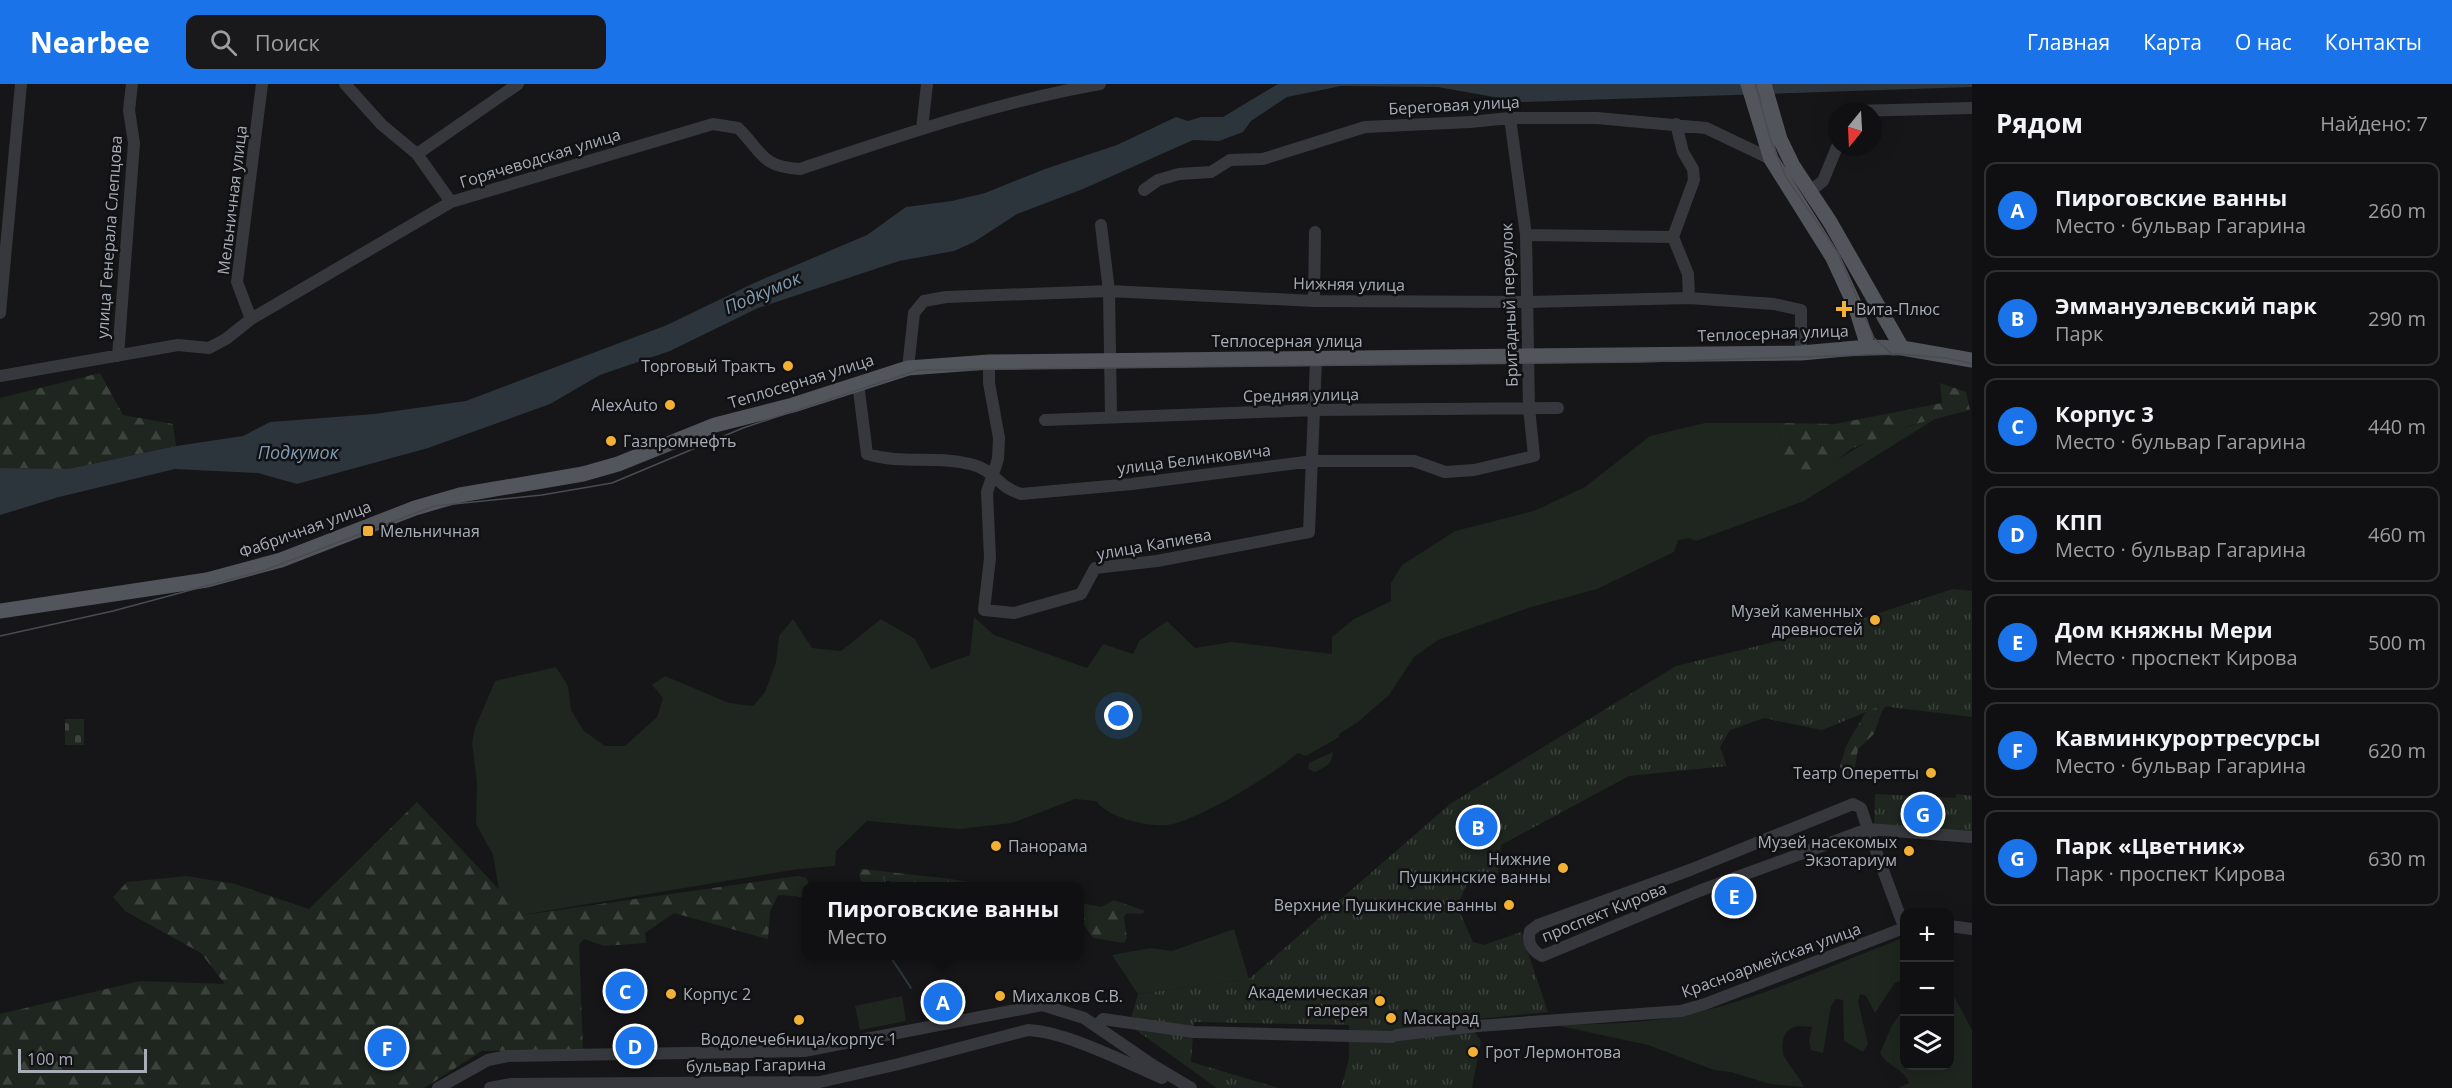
<!DOCTYPE html>
<html lang="ru">
<meta charset="utf-8">
<style>
body{margin:0;font-family:"Open Sans",sans-serif;background:#19191b;color:#f1f3f6}
.controls{position:absolute;right:18px;bottom:18px;display:grid;overflow:hidden;border-radius:12px;box-shadow:0 6px 24px #0002}
.controls button{width:54px;height:54px;display:grid;place-items:center;padding:0;border:0;border-bottom:2px solid #303032;background:#101012;color:#f1f3f6;font:30px sans-serif}
.compass{position:absolute;left:1828px;top:18px;width:54px;height:54px;border-radius:50%;background:#101012;box-shadow:0 6px 24px #0002;rotate:198deg}
.scale{position:absolute;left:18px;bottom:15px;width:129px;box-sizing:border-box;padding-left:6px;border:3px solid #a8adb8;border-top:0;font-size:16px;line-height:21px;white-space:nowrap;color:#a8adb8;-webkit-text-stroke:4px #111113;paint-order:stroke}
.you{position:absolute;left:1119px;top:632px;width:21px;height:21px;margin:-15px;border:4px solid #fff;border-radius:50%;background:#1a73e8;box-shadow:0 0 0 9px #1a73e833}
.badge{display:grid;place-items:center;width:39px;height:39px;border-radius:50%;background:#1a73e8;color:#fff;font-size:20px;font-weight:700}
.pin{position:absolute;translate:-50% -50%;border:3px solid #fff;box-shadow:0 2px 6px #0006}
.popup{position:absolute;left:802px;top:798px;width:282px;height:78px;box-sizing:border-box;display:grid;place-content:center;border-radius:12px;background:#101012;filter:drop-shadow(0 2px 4px #0005);font-size:20px;white-space:nowrap;color:#9c9d9f}
.popup b{font-size:22px;color:#f1f3f6}
.popup::after{content:'';position:absolute;left:50%;top:100%;margin-left:-12px;border:12px solid transparent;border-top-color:#101012}
.list{margin:0;padding:0;list-style:none}
h2{display:flex;justify-content:space-between;align-items:center;height:78px;margin:0;padding:0 24px;font-size:26px}
h2 small{font-size:20px;font-weight:400;color:#9c9d9f}
.list li{display:grid;grid-template-columns:39px 1fr auto;gap:18px;align-items:center;box-sizing:border-box;height:96px;margin:0 12px 12px;padding:0 12px;border:2px solid #303032;border-radius:12px}
.list b{display:block;font-size:22px;white-space:nowrap}
.list p{margin:0;font-size:20px;white-space:nowrap;color:#9c9d9f}
.list em{font-size:20px;font-style:normal;color:#9c9d9f}
.icon{flex:none;width:33px;height:33px;fill:none;stroke:currentColor;stroke-width:2;stroke-linecap:round;stroke-linejoin:round}
.map{position:relative;flex:none;width:1972px;height:1004px;overflow:hidden}
header{display:flex;align-items:center;gap:36px;box-sizing:border-box;height:84px;padding:0 30px;background:#1a73e8;color:#fff}
header strong{font-size:28px}
nav{display:flex;gap:33px;margin-inline-start:auto;font-size:21px}
.search{width:420px;height:54px;background:#19191b;display:flex;align-items:center;gap:15px;box-sizing:border-box;padding:0 21px;border-radius:12px;color:#9c9d9f;font-size:22px}
main{display:flex}
aside{flex:1;background:#101012}
.map>svg:first-child{display:block}
.grass{fill:#1e261f}
.forest{fill:url(#forest-firs)}
.cemetery{fill:url(#cemetery-stones)}
.park{fill:url(#park-tufts)}
.water{fill:#2c353c}
.lines{fill:none;stroke-linecap:round;stroke-linejoin:round}
.stream{stroke:#2c353c;stroke-width:2}
.minor{stroke:#37383d;stroke-width:12}
.major{stroke:#53555c;stroke-width:15}
.tram{stroke:#4a4c52;stroke-width:1.5}
.poi-dot{fill:#f2b134;stroke:#111113;stroke-width:2}
.labels{text-anchor:middle;dominant-baseline:central;stroke-width:5;stroke-linejoin:round;paint-order:stroke}
.street-label{font-size:16px;fill:#a8adb8;stroke:#111113}
.poi-label{font-size:16px;fill:#a8adb8;stroke:#111113;text-anchor:start}
.water-label{font-size:18px;font-style:italic;fill:#7f9bb3;stroke:#111113}
</style>
<header>
<strong>Nearbee</strong>
<div class="search"><svg class="icon" aria-label="search" viewBox="0 0 24 24"><circle cx="10" cy="10" r="6"/><path d="M15 15l6 6"/></svg>Поиск</div>
<nav><a>Главная</a><a>Карта</a><a>О нас</a><a>Контакты</a></nav>
</header>
<main>
<div class="map">
<svg width="1972" height="1004" viewBox="0 0 1972 1004">
<defs>
<pattern id="forest-firs" width="22" height="20" patternUnits="userSpaceOnUse" patternTransform="scale(1.5)"><rect width="22" height="20" fill="#1e261f"/><path d="M5 1l3.5 6h-7zM16 11l3.5 6h-7z" fill="#3c433d"/></pattern>
<pattern id="cemetery-stones" width="16" height="16" patternUnits="userSpaceOnUse" patternTransform="scale(1.5)"><rect width="16" height="16" fill="#1e261f"/><path d="M2 7V4a2 2 0 0 1 4 0v3zM10 15v-3a2 2 0 0 1 4 0v3z" fill="#3c433d"/></pattern>
<pattern id="park-tufts" width="24" height="20" patternUnits="userSpaceOnUse" patternTransform="scale(1.5)"><rect width="24" height="20" fill="#1e261f"/><path d="M3 7l-1-3M5 7V3M7 7l1-3M15 17l-1-3M17 17v-4M19 17l1-3" fill="none" stroke="#3c433d"/></pattern>
</defs>
<rect width="100%" height="100%" fill="#161618"/>
<path class="grass" d="M1935 335 1804 417 1696 457 1689 454 1678 456 1674 468 1597 505 1528 524 1438 556 1414 573 1389 611 1358 638 1339 650V653L1306 672 1298 669C1273 691 1205 732 1173 740 1152 745 1108 734 1096 717L1075 715 1012 739 960 745 867 737 836 767 835 782 798 785 522 831 499 806 493 771 476 740 477 699 472 659 475 644 495 597 556 583 568 602 571 626 584 647 605 662H625L657 633 663 614 652 601 665 592 729 619 753 622 765 608 776 578 779 552 793 535 812 564 841 567 881 535 915 555 931 585 970 571 974 533 994 551 1087 584 1103 560 1133 570 1139 557 1167 537 1195 564 1231 558 1332 570V553L1354 535 1391 517V499L1402 481 1455 447 1534 427 1585 403 1650 352 1705 339H1775L1782 354 1834 379C1863 356 1899 344 1935 335Z
M1333 668C1333 680 1325 683 1315 688L1308 685 1309 679Z
M1234 845 1249 895 1138 910 1112 871 1151 864 1172 867Z
M1898 856H1904V895L1895 899 1875 929 1866 912 1860 910 1858 917 1868 960 1863 968 1844 957 1843 916 1836 915 1831 922 1823 969 1811 966 1809 956 1812 943C1805 943 1798 941 1792 944 1782 948 1780 965 1785 974 1791 984 1799 992 1804 1003L1770 1000 1731 988 1714 986 1648 961 1555 941C1595 940 1635 940 1674 933 1746 921 1829 882 1898 856Z
M1950 905 1972 946V1004H1898L1909 999C1903 984 1888 983 1880 969L1892 941 1904 925V982H1950Z
M902 912 906 937 860 946 855 922Z"/>
<path class="forest" d="M100 289 123 331 173 340 176 362 68 385 0 384V314Z
M1940 299 1966 308 1970 326 1908 342 1851 365 1834 379 1813 386 1793 385 1779 371 1773 359 1782 354 1775 339 1835 340 1942 319Z
M1878 607 1895 611 1882 627 1874 650 1858 665 1854 688 1845 696 1840 682 1846 662Z
M417 718 523 831 798 792 806 794 810 802H806V813L778 811 770 828 768 855 674 829 645 849 646 859 604 862 584 855 579 861 583 966 482 967 424 1004H0V930L140 897 225 900 201 869 125 827 113 813 127 798 187 792 235 800 309 825Z
M861 785 952 795 986 802H892L890 797H882L883 802H863L859 791Z
M1114 816 1145 827 1142 830 1127 829 1124 833 1127 854 1124 859 1093 854 1080 835V819L1101 823Z"/>
<path class="cemetery" d="M65 635H84V661H65Z"/>
<path class="park" d="M1953 505 1972 507V633L1881 622 1822 646 1764 634 1730 646 1720 663 1727 682 1629 692 1501 761 1498 790 1466 802 1457 822 1473 858 1484 861 1521 848 1548 928 1467 936 1481 957 1472 1004H1341L1349 975V941L1194 938 1191 978 1279 1004H1217L1129 941 1138 910 1249 895 1450 720 1676 582 1839 542Z
M1875 710 1955 714 1957 710 1972 712V752L1874 745Z"/>
<path class="water" d="M1278 0H1972V3L1522 18 1438 3 1341 2 1287 13 1251 37 1243 48 1219 57 1193 56 1083 105 1017 130 974 158 954 167 899 177 758 224 670 267 600 291 550 320 428 364 297 400 258 389 175 385 59 413 0 431V384L68 385 176 362 243 352 270 338 374 330 466 317 667 241 754 199 867 151 906 123 952 117 985 109 1045 85 1117 61 1176 33 1188 37 1201 33H1223Z"/>
<g class="lines">
<path class="stream" d="M884 793 885 802
M890 872 911 904"/>
<path class="minor" d="M345 0 382 41 417 70 451 118
M1852 27 1972 24
M1676 40 1683 68 1693 85 1694 96 1673 153 1688 190 1689 214
M922 45 927 0
M417 70 518 0
M1144 106 1158 96 1179 90 1211 88 1230 76 1263 75 1365 43 1470 38 1510 34H1597L1706 44 1771 75
M1809 108 1823 97 1837 63
M1101 141 1109 207 1111 332
M1526 151 1673 153
M1314 217 1315 148
M0 229 21 0
M251 235 237 198 262 0
M118 272 134 59 129 26 132 0
M989 278V299L999 354 998 375 987 408 990 474 984 526 1014 529 1081 510 1095 484 1157 477 1309 448 1316 276
M908 284 914 229 924 217 946 213 1109 207 1314 217 1528 218 1689 214 1774 220 1801 226V269
M0 292 178 261 209 264 226 255 251 235 451 118 713 40 738 44C762 67 760 83 800 85 899 52 997 18 1100 0
M858 299 867 370C903 381 933 371 970 380 996 386 997 403 1021 410L1132 400 1313 377H1414L1445 388 1474 386 1534 372 1529 324 1526 151 1510 34
M1045 336 1314 326 1558 324
M1950 842 1972 845
M1904 843 1868 745 1861 724 1853 720 1690 786 1538 841 1530 847C1527 858 1531 866 1542 872L1699 807 1868 745 1972 753
M1096 942 1103 935 1194 948 1392 953
M1397 951 1478 942 1681 927 1705 920 1904 844
M438 1004 488 976 508 972 804 967 1042 921 1084 934 1154 982 1191 1004
M490 1004 511 1000 820 998 899 980 1028 946C1067 948 1125 978 1162 994"/>
<path class="major" d="M1748 0 1771 75 1833 174 1856 224 1868 263
M1764 0 1780 55 1793 82 1830 138 1902 264
M0 527 207 496 281 476 415 424 460 411 583 390 618 380 715 341 793 321 908 284 989 278 1801 269 1868 263 1902 264 1972 276"/>
<path class="tram" d="M1755 0 1771 57 1786 93 1838 169 1874 254 1893 271
M0 552 113 527 265 486 434 422 542 411 612 399 743 344 918 286 1638 278 1898 270 1946 274 1972 280"/>
</g>
<g class="poi-dot">
<path d="M1841 216h6v6h6v6h-6v6h-6v-6h-6v-6h6z"/>
<circle cx="788" cy="282" r="6"/>
<circle cx="670" cy="321" r="6"/>
<circle cx="611" cy="357" r="6"/>
<rect x="362" y="441" width="12" height="12" rx="3"/>
<circle cx="1875" cy="536" r="6"/>
<circle cx="1931" cy="689" r="6"/>
<circle cx="996" cy="762" r="6"/>
<circle cx="1909" cy="767" r="6"/>
<circle cx="1563" cy="784" r="6"/>
<circle cx="1509" cy="821" r="6"/>
<circle cx="671" cy="910" r="6"/>
<circle cx="1000" cy="912" r="6"/>
<circle cx="1380" cy="917" r="6"/>
<circle cx="1391" cy="934" r="6"/>
<circle cx="799" cy="936" r="6"/>
<circle cx="1473" cy="968" r="6"/>
</g>
<g class="labels">
<g class="street-label">
<text transform="translate(1454 21) rotate(-3)">Береговая улица</text>
<text transform="translate(540 74) rotate(-17)">Горячеводская улица</text>
<text transform="translate(232 116) rotate(-83)">Мельничная улица</text>
<text transform="translate(109 153) rotate(-86)">улица Генерала Слепцова</text>
<text transform="translate(1349 200) rotate(1)">Нижняя улица</text>
<text transform="translate(1509 221) rotate(-92)">Бригадный переулок</text>
<text transform="translate(1773 249) rotate(-2)">Теплосерная улица</text>
<text x="1287" y="257">Теплосерная улица</text>
<text transform="translate(801 297) rotate(-17)">Теплосерная улица</text>
<text transform="translate(1301 311) rotate(-1)">Средняя улица</text>
<text transform="translate(1194 375) rotate(-7)">улица Белинковича</text>
<text transform="translate(305 445) rotate(-20)">Фабричная улица</text>
<text transform="translate(1154 460) rotate(-10)">улица Капиева</text>
<text transform="translate(1604 828) rotate(-22)">проспект Кирова</text>
<text transform="translate(1771 876) rotate(-20)">Красноармейская улица</text>
<text transform="translate(756 981) rotate(-1)">бульвар Гагарина</text>
</g>
<g class="poi-label">
<text x="1856" y="225">Вита-Плюс</text>
<text x="776" y="282" text-anchor="end">Торговый Трактъ</text>
<text x="658" y="321" text-anchor="end">AlexAuto</text>
<text x="623" y="357">Газпромнефть</text>
<text x="380" y="447">Мельничная</text>
<text x="1863" y="527" text-anchor="end">Музей каменных<tspan x="1863" dy="18">древностей</tspan></text>
<text x="1919" y="689" text-anchor="end">Театр Оперетты</text>
<text x="1897" y="758" text-anchor="end">Музей насекомых<tspan x="1897" dy="18">Экзотариум</tspan></text>
<text x="1008" y="762">Панорама</text>
<text x="1551" y="775" text-anchor="end">Нижние<tspan x="1551" dy="18">Пушкинские ванны</tspan></text>
<text x="1497" y="821" text-anchor="end">Верхние Пушкинские ванны</text>
<text x="1368" y="908" text-anchor="end">Академическая<tspan x="1368" dy="18">галерея</tspan></text>
<text x="683" y="910">Корпус 2</text>
<text x="1012" y="912">Михалков С.В.</text>
<text x="1403" y="934">Маскарад</text>
<text x="799" y="955" text-anchor="middle">Водолечебница/корпус 1</text>
<text x="1485" y="968">Грот Лермонтова</text>
</g>
<g class="water-label">
<text transform="translate(762 208) rotate(-23)">Подкумок</text>
<text x="298" y="368">Подкумок</text>
</g>
</g>
</svg>
<div class="controls">
<button>+</button>
<button>−</button>
<button><svg class="icon" aria-label="layers" viewBox="0 0 24 24"><path d="M12 4l9 5-9 5-9-5zM3 14l9 5 9-5"/></svg></button>
</div>
<svg class="compass" viewBox="-18 -18 36 36"><path d="M0-13l5 13h-10z" fill="#e53935"/><path d="M0 13l5-13h-10z" fill="#9c9d9f"/></svg>
<div class="scale">100 m</div>
<div class="you"></div>
<div class="pin badge" style="left:943px;top:918px">A</div>
<div class="popup"><b>Пироговские ванны</b>Место</div>
<div class="pin badge" style="left:1478px;top:743px">B</div>
<div class="pin badge" style="left:625px;top:907px">C</div>
<div class="pin badge" style="left:635px;top:962px">D</div>
<div class="pin badge" style="left:1734px;top:812px">E</div>
<div class="pin badge" style="left:387px;top:964px">F</div>
<div class="pin badge" style="left:1923px;top:730px">G</div>
</div>
<aside>
<h2>Рядом<small>Найдено: 7</small></h2>
<ul class="list">
<li><span class="badge">A</span><div><b>Пироговские ванны</b><p>Место · бульвар Гагарина</p></div><em>260 m</em></li>
<li><span class="badge">B</span><div><b>Эммануэлевский парк</b><p>Парк</p></div><em>290 m</em></li>
<li><span class="badge">C</span><div><b>Корпус 3</b><p>Место · бульвар Гагарина</p></div><em>440 m</em></li>
<li><span class="badge">D</span><div><b>КПП</b><p>Место · бульвар Гагарина</p></div><em>460 m</em></li>
<li><span class="badge">E</span><div><b>Дом княжны Мери</b><p>Место · проспект Кирова</p></div><em>500 m</em></li>
<li><span class="badge">F</span><div><b>Кавминкурортресурсы</b><p>Место · бульвар Гагарина</p></div><em>620 m</em></li>
<li><span class="badge">G</span><div><b>Парк «Цветник»</b><p>Парк · проспект Кирова</p></div><em>630 m</em></li>
</ul>
</aside>
</main>
